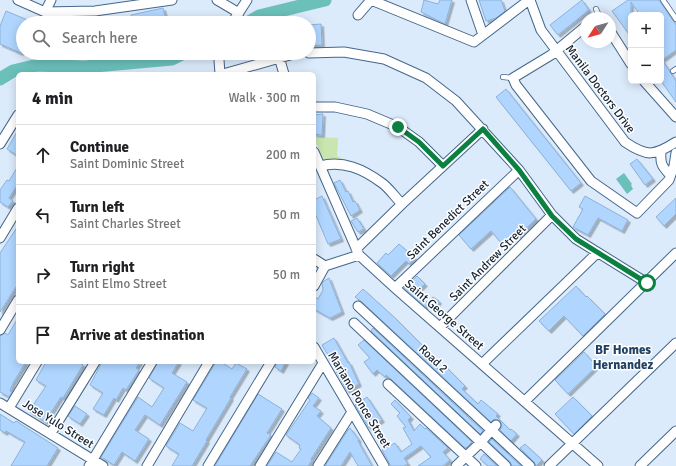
<!DOCTYPE html>
<meta charset="utf-8">
<style>
body{margin:0;font-family:Signika,sans-serif;background:#f6f6f6;color:#202124}
.controls{position:absolute;right:12px;top:12px;display:grid;overflow:hidden;border-radius:6px;box-shadow:0 2px 10px #0003}
.controls button{width:36px;height:36px;display:grid;place-items:center;padding:0;border:0;border-bottom:1px solid #e0e0e0;background:#fff;color:#202124;font:20px sans-serif}
.compass{position:absolute;left:580px;top:12px;width:36px;height:36px;border-radius:50%;background:#fff;box-shadow:0 2px 10px #0003;rotate:234deg}
.stop{position:absolute;width:12px;height:12px;margin:-9px;border:3px solid #0b8043;border-radius:50%;background:#fff}
.stop.end{background:#0b8043;border-color:#fff;box-shadow:0 1px 4px #0008}
.list{margin:0;padding:0;list-style:none}
h2{display:flex;justify-content:space-between;align-items:center;height:52px;margin:0;padding:0 16px;font-size:17px}
h2 small{font-size:13px;font-weight:400;color:#757577}
.list li{display:grid;grid-template-columns:26px 1fr auto;gap:12px;align-items:center;box-sizing:border-box;height:60px;padding:0 16px;border-top:1px solid #e0e0e0}
.list b{display:block;font-size:15px;white-space:nowrap}
.list p{margin:0;font-size:13px;white-space:nowrap;color:#757577}
.list em{font-size:13px;font-style:normal;color:#757577}
.icon{flex:none;width:22px;height:22px;fill:none;stroke:currentColor;stroke-width:2;stroke-linecap:round;stroke-linejoin:round}
.map{position:relative;flex:none;width:676px;height:466px;overflow:hidden}
.search{position:absolute;background:#fff;box-shadow:0 2px 10px #0003;left:16px;top:16px;width:300px;height:44px;display:flex;align-items:center;gap:10px;box-sizing:border-box;padding:0 14px;border-radius:22px;color:#757577;font-size:15px}
.panel{position:absolute;background:#fff;box-shadow:0 2px 10px #0003;left:16px;top:72px;width:300px;height:292px;border-radius:6px}
.map>svg:first-child{display:block}
.green{fill:#c8e6ae}
.water{fill:#6bc0bb}
.lines{fill:none;stroke-linecap:round;stroke-linejoin:round}
.river{stroke:#6bc0bb;stroke-width:13}
.building{fill:#b0d6ff;stroke:#8cb1d8;filter:url(#shadow)}
.lane-casing{stroke:#45678b;stroke-width:6}
.street-casing{stroke:#45678b;stroke-width:11}
.lane{stroke:#fff;stroke-width:4.5}
.street{stroke:#fff;stroke-width:9}
.route{stroke:#0b8043;stroke-width:5}
.labels{text-anchor:middle;dominant-baseline:central;stroke-width:3;stroke-linejoin:round;paint-order:stroke}
.street-label{font-size:12px;fill:#142231;stroke:#fff}
.neighbourhood-label{font-size:13px;font-weight:bold;fill:#214264;stroke:#fff}
</style>
<div class="map">
<svg width="676" height="466" viewBox="0 0 676 466">
<defs>
<filter id="shadow"><feDropShadow dx="2.5" dy="2.5" stdDeviation="0" flood-color="#0004"/></filter>
</defs>
<rect width="100%" height="100%" fill="#dcebfc"/>
<path class="green" d="M314 137 338 138 337 156 349 162 323 160Z"/>
<path class="water" d="M624 173 632 184 631 185 633 189 627 194 616 179Z"/>
<g class="lines">
<path class="river" d="M247 23 259 16 325 0
M0 79 13 71 38 65 84 67 172 59 184 53"/>
</g>
<path class="building" d="M424 0 438 4 440 0H452L445 24 421 12Z
M479 0H501L505 11 496 18 486 21Z
M582 0 589 10 558 35 550 25Z
M628 0H659L676 25V50L662 60 676 81V102L661 81V15H640L631 2V37L612 11Z
M163 8 167 23H132L131 15Z
M6 11 35 23H23V47L21 53 0 44V26Z
M321 24 322 45 309 46V25Z
M506 89 581 183 571 191 496 97Z
M323 114 322 135 314 134V115Z
M18 130V156L7 149Z
M637 159 653 179 645 185 630 164Z
M18 166V184L9 198 13 201 8 207 0 202V190L7 180 9 181Z
M340 180 346 192 348 191 353 202 355 201 360 210 351 216 334 183Z
M510 187 536 219 518 236 515 232 502 244 491 231 471 249 459 235Z
M322 196 341 239 328 244 314 211V200Z
M585 196 628 220 622 231 598 218 588 235 573 227 583 209 579 207Z
M676 198V214L664 226 656 217Z
M357 218 364 229 358 232 351 221Z
M18 226V284L0 312V253Z
M399 244 415 258 409 264 406 261 391 276 377 263 386 253 388 255Z
M417 276 425 284 416 292 428 303 425 307 404 288Z
M329 278 342 312 330 318 314 309V296L318 299 323 290 322 283 324 281Z
M576 286 586 297 587 296 605 314 583 336 564 316 549 331 539 321Z
M363 289 395 318 433 356 429 360 440 371 445 366 465 386 462 389 478 404 481 400 498 414 496 416 510 430 511 429 517 434 511 441 500 430 502 426 500 421 494 419 491 422 362 302 355 297Z
M433 297 439 301 435 308 428 303Z
M18 318V362H26L13 383 10 391 12 392 9 397 0 392V336L5 333 8 335Z
M373 328 483 431 480 434 371 331Z
M334 338 348 363 349 362 359 384 347 391 335 369H336L322 345Z
M364 340 472 442 466 448 464 447 392 380 386 375 385 377 377 370 373 374 364 362 370 358 358 345Z
M584 352 592 361 596 358 600 363 568 394 555 380Z
M46 362H79L83 365 63 398 61 397 45 422 29 411 46 386 36 380Z
M102 362H140L136 368 139 370 126 390 123 388 116 400 114 398 104 415 93 409 103 393 90 385Z
M158 362H179L172 373 187 382 160 425 145 415 135 430 149 439 135 461 122 452 114 465 101 457 138 397 152 407 164 388 149 378Z
M216 362H221L232 369 236 363 247 369 230 397 231 398 206 440 207 441 192 466H172L179 454 166 446 180 423 193 431 207 408 193 400Z
M277 362H286L281 371 275 367Z
M312 393 319 398 313 406 321 411 317 416 331 428 311 459 312 460 308 466H267L276 452 292 462 301 449 299 448 300 445 286 435 310 400 308 398Z
M258 394 282 409 267 433 271 435 250 466H215Z
M367 397 382 420 369 428 355 405Z
M573 397 592 416 574 434 555 414Z
M395 400 411 417 408 420 414 431 420 424 425 429 426 428 448 448 443 452 450 460 443 466H418L431 457 421 446 404 458 408 464 404 466H391L382 450 395 443 401 452 412 444 403 428 406 427 397 416 400 413 391 404Z
M75 406 87 414 80 424 68 416Z
M0 414 14 423 16 421 58 448 47 466H11L25 442 6 431 5 433 0 430Z
M350 428 359 440 358 441 372 466H358L350 452 341 466H325L348 430Z
M492 439 521 466H512L510 462 489 442Z
M525 444 542 460 536 466 534 462 520 448Z
M484 454 497 466H488L480 459Z"/>
<g class="lines">
<g class="lane-casing">
<path id="lane" d="M663 0 676 19
M596 9 600 18
M673 71 676 69
M503 77 513 78"/>
</g>
<g class="street-casing">
<path id="street" d="M18 0 45 12 95 11 172 0
M217 0 239 13
M371 0 474 42 529 0
M471 0 483 35
M530 0 541 30 625 142C647 157 654 156 676 142
M45 12 51 0
M358 15 371 0
M232 23 247 0
M586 26 551 55 513 78 516 85 591 181 637 213 669 180 674 166 676 153
M610 31 631 64
M309 53 344 52 384 59 426 78 456 101 519 170 552 215 576 239 647 283
M279 57 284 74
M220 74 219 60 221 53
M223 74 297 53
M644 81 676 117
M314 107H335L367 114 398 127 419 142 443 166
M0 144 18 115
M314 152 359 255 395 288 598 466
M661 152C660 164 662 166 670 175
M320 166C343 160 363 169 382 183 389 188 395 197 402 204
M0 238 18 208
M356 249 402 204 483 129
M314 259 325 266
M325 266 359 255
M314 286 325 266
M395 288 519 170
M358 306 530 466
M354 323 506 466
M440 327 552 215
M0 330 18 300
M314 347 384 466
M482 364 597 253
M388 384 476 466
M525 401 676 253
M0 403 103 466
M9 408 37 362
M51 433 95 362
M89 466 152 362
M147 466 209 362
M208 466 271 362
M260 466 323 363
M318 466 352 412
M456 466 480 443 496 425
M549 466 676 343
M640 466 676 431"/>
</g>
<use href="#lane" class="lane"/>
<use href="#street" class="street"/>
</g>
<g class="lines">
<path class="route" d="M398 127 419 142 443 166 483 129 519 170 552 216 576 239 647 283"/>
</g>
<g class="labels">
<g class="street-label">
<text transform="translate(600 89) rotate(53)">Manila Doctors Drive</text>
<text transform="translate(448 220) rotate(-44)">Saint Benedict Street</text>
<text transform="translate(488 263) rotate(-45)">Saint Andrew Street</text>
<text transform="translate(444 315) rotate(41)">Saint George Street</text>
<text transform="translate(433 359) rotate(43)">Road 2</text>
<text transform="translate(359 400) rotate(59)">Mariano Ponce Street</text>
<text transform="translate(58 424) rotate(32)">Jose Yulo Street</text>
</g>
<g class="neighbourhood-label">
<text x="623" y="350">BF Homes<tspan x="623" dy="15">Hernandez</tspan></text>
</g>
</g>
</svg>
<div class="controls">
<button>+</button>
<button>−</button>
</div>
<svg class="compass" viewBox="-18 -18 36 36"><path d="M0-13l5 13h-10z" fill="#e53935"/><path d="M0 13l5-13h-10z" fill="#757577"/></svg>
<div class="stop" style="left:647px;top:283px"></div>
<div class="stop end" style="left:398px;top:127px"></div>
<div class="search"><svg class="icon" aria-label="search" viewBox="0 0 24 24"><circle cx="10" cy="10" r="6"/><path d="M15 15l6 6"/></svg>Search here</div>
<section class="panel">
<h2>4 min<small>Walk · 300 m</small></h2>
<ul class="list">
<li><svg class="icon" aria-label="ahead" viewBox="0 0 24 24"><path d="M12 20V5M6 11l6-6 6 6"/></svg><div><b>Continue</b><p>Saint Dominic Street</p></div><em>200 m</em></li>
<li><svg class="icon" aria-label="left" viewBox="0 0 24 24"><path d="M17 20v-9H6M10 6l-5 5 5 5"/></svg><div><b>Turn left</b><p>Saint Charles Street</p></div><em>50 m</em></li>
<li><svg class="icon" aria-label="right" viewBox="0 0 24 24"><path d="M7 20v-9h11M14 6l5 5-5 5"/></svg><div><b>Turn right</b><p>Saint Elmo Street</p></div><em>50 m</em></li>
<li><svg class="icon" aria-label="arrive" viewBox="0 0 24 24"><path d="M6 21V4h12l-3 4 3 4H6"/></svg><div><b>Arrive at destination</b></div></li>
</ul>
</section>
</div>
